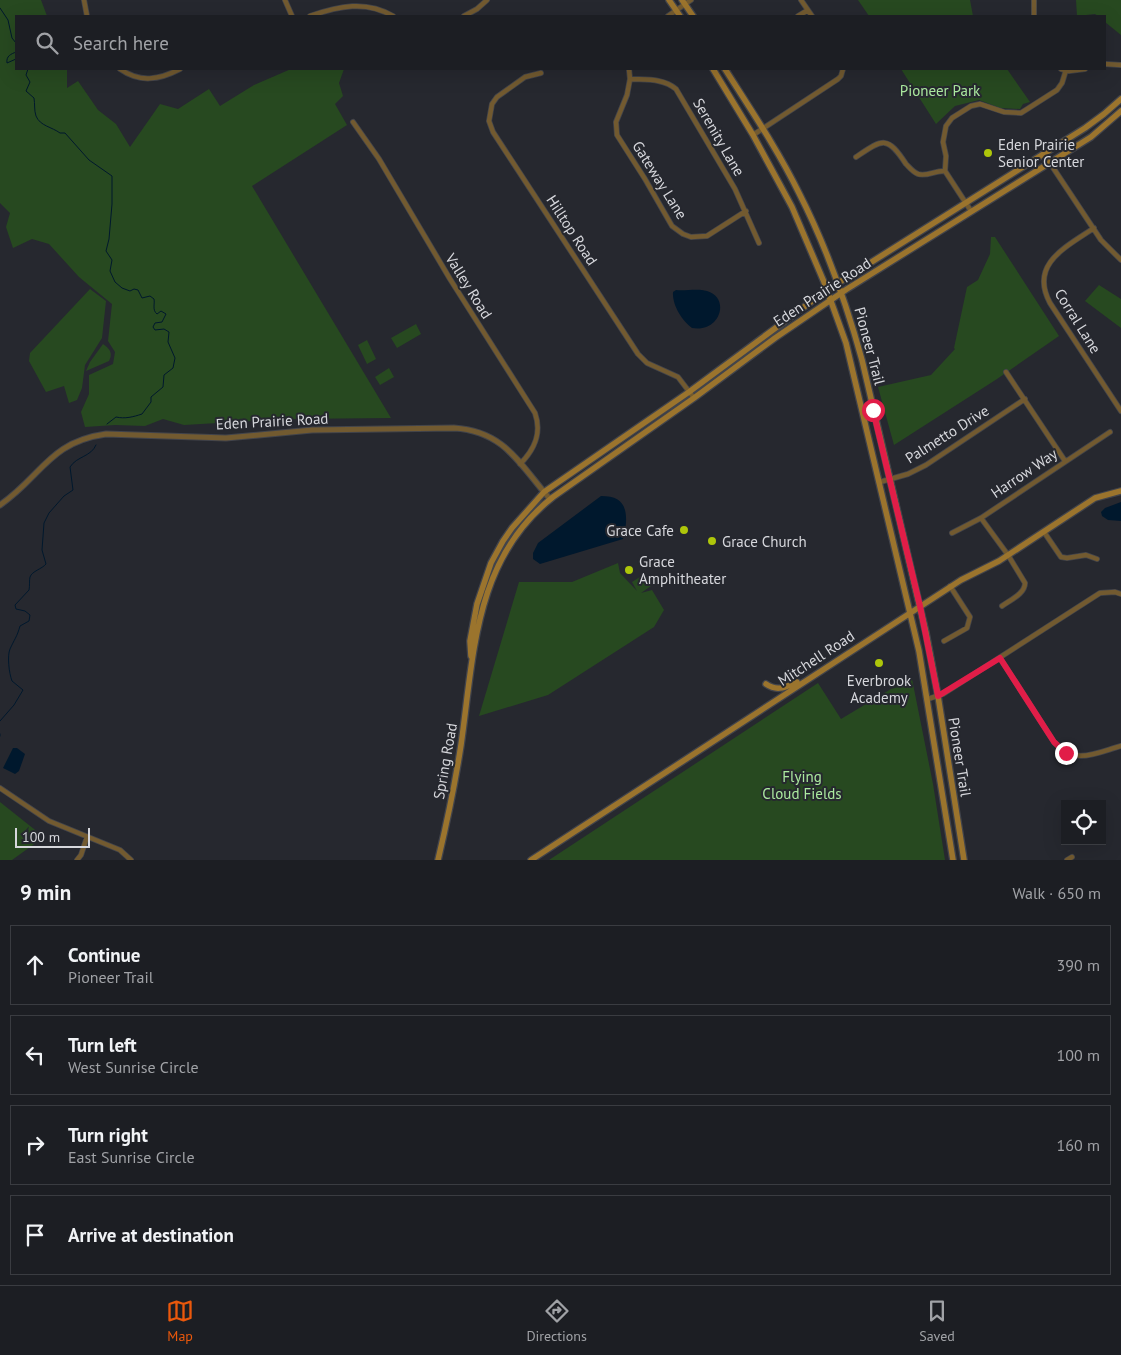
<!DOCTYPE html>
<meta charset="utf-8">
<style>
body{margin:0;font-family:"PT Sans",sans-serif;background:#292b30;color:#f1f3f6}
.controls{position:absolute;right:15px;bottom:15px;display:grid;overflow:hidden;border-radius:0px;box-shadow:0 5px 20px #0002}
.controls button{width:45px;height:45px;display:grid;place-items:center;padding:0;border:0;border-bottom:1px solid #3a3c41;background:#1c1e23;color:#f1f3f6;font:25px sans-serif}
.scale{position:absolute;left:15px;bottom:12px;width:75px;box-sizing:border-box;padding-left:5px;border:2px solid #d6d7dc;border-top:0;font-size:14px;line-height:18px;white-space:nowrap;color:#d6d7dc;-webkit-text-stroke:4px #26282f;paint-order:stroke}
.stop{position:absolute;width:15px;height:15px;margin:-11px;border:4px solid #e11d48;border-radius:50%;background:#fff}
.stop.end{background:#e11d48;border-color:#fff;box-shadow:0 1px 5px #0008}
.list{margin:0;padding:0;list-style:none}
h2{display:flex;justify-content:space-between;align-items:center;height:65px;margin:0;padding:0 20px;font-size:21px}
h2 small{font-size:16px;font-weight:400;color:#a0a2a6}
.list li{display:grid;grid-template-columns:32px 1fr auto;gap:15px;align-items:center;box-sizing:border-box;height:80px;margin:0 10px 10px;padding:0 10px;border:1px solid #3a3c41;border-radius:0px}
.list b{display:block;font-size:19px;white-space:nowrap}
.list p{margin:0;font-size:16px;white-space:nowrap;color:#a0a2a6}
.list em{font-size:16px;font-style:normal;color:#a0a2a6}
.icon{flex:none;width:28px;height:28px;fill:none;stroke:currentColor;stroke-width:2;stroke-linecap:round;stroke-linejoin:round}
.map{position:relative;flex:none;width:1121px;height:860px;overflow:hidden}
.search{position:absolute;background:#1c1e23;box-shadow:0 5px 20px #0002;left:15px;right:15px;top:15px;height:55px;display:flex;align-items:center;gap:12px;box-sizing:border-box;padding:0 18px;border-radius:0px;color:#a0a2a6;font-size:19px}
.sheet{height:425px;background:#1c1e23}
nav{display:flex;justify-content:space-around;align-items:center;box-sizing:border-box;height:70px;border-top:1px solid #3a3c41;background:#1c1e23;font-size:14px;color:#a0a2a6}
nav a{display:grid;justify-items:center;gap:2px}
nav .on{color:#ea580c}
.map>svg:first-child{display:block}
.green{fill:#274920}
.water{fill:#00182d}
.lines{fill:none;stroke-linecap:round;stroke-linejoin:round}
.stream{stroke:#00182d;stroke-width:1}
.minor-casing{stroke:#42444b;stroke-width:6}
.tertiary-casing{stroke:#42444b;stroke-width:7}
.secondary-casing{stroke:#42444b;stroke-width:8}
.minor{stroke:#725a30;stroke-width:4.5}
.tertiary{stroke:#725a30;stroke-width:5}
.secondary{stroke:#9b742d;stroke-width:5.5}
.route{stroke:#e11d48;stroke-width:6}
.poi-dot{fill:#aec60a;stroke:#26282f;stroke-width:2}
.labels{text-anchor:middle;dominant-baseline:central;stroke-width:4;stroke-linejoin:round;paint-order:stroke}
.park-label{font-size:15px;fill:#abe99f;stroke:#26282f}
.street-label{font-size:15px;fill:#d6d7dc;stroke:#26282f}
.poi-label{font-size:15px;fill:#d6d7dc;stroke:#26282f;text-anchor:start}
</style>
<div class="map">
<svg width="1121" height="860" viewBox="0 0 1121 860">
<rect width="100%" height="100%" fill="#26282f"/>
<path class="green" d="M0 0H41L47 16H16V69H67V88L78 81 98 110 116 124 130 147 160 104 178 109 209 89 220 106 254 85 291 69H344L339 83 343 96 335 104 347 125 252 186 391 418 288 419 184 425 163 419 145 426 115 425 85 427 81 412 89 394V375L113 364 115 352 108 341 112 304 79 277 49 244 32 239 13 248 6 227 10 213 0 203Z
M858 0H970L973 16H869Z
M1076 0H1121V35L1105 22V16H1098L1095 14 1077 16Z
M901 69H1007L1030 102 1023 104 1020 109 1000 108 979 100 955 106 936 124Z
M991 237H995L1059 336 997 379 894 445 878 387 931 375 955 349 954 348 967 287 978 280 990 254Z
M1099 285 1121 299V328L1085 301Z
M90 289 106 301 102 338 85 365 82 388 77 400 69 403 64 386 46 392 29 361 30 353Z
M416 324 421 334 397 348 391 338Z
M367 340 376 359 367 364 358 345Z
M103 344C110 349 113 353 109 361L86 371 90 362Z
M389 368 394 377 380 385 375 377Z
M618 563 620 573 637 591 632 582 643 575 651 586 641 593 652 590 664 610 654 627 548 695 479 716 519 582H572Z
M912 679 933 784 945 860H549L818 683 841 719 891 689 899 687Z
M0 802 44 837 12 860H0Z"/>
<path class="water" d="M676 290C686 291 698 288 707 291 731 298 720 333 692 328 682 321 672 305 673 292Z
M601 496C620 496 627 504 626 523 625 529 626 534 623 539L540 564 533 559V553L538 543Z
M1121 502V521L1108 520 1102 516 1101 512 1105 508Z
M13 748H17L25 754 19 771 15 774 3 768Z"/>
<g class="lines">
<path class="stream" d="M0 8 8 20 12 38 16 43
M16 52C11 54 6 56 7 63L16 59
M28 69 26 75 30 82 26 91 34 98C35 104 34 110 36 116 40 126 52 127 60 133H65L89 160 112 176V204L109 239 106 251 112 260 110 271 115 282 122 288 130 291 134 289 138 290 142 298 150 296 154 299C155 304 152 310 157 314L161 311 166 314 162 322 155 323 153 327 155 330 164 329 169 332 168 342 175 358 173 368 164 375 163 387 151 397V402L142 414C133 417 125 419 116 417L107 424
M0 721 14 705 23 690 12 681C9 673 7 656 10 649 14 640 17 637 20 626L29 621 30 615 25 611 16 609 15 605 29 590C30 586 29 580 30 577 32 571 42 569 46 564L42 550 44 523 49 513 64 496 73 490 70 467C77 456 91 457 96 445
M0 734V736"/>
<g class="minor-casing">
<path id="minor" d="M84 0 87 16
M285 0 292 16
M801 0 812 16
M310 16C339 6 366 0 393 16
M464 16 477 9 487 0
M668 16 691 0
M798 16 808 10
M1034 16V0
M1105 64 1121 65
M120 69C140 83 159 80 180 69
M629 69 630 79 627 95 616 122 617 135 645 179 672 226 683 234 691 237 707 236 746 211
M1061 69 1069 71 1085 69
M541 73 525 77 497 97 492 104 489 121 493 132 638 354 647 363 678 377 694 398
M630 79C646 80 663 78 676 89L735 189 759 243
M353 122 379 159 450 279 535 413C542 433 535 449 520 464
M753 135 838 79 841 76 843 69
M1044 154 1101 240 1121 260
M856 157C883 139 887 135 906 164 910 168 913 172 918 174 927 177 936 170 945 171
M971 211 945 171 946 156 943 142 946 126 952 118 971 106 980 104 1004 112 1021 113 1057 90 1062 83 1066 70
M1094 228C1066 247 1029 264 1050 303L1121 411
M1006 372 1065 461
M880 482 908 474 926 465 1025 399
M981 518 1008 555 1025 583C1025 594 1010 600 1002 606
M1044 532 1061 557 1067 558 1086 555 1097 559
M952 533 981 518 1110 432
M944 641 967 628 970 617 950 586
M1000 658 1054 742C1074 766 1096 753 1121 746
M928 699 943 694 1100 593 1115 592 1121 594
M0 788 49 821 120 850 131 860
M77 860 81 855 87 837
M1067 860 1072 857"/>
</g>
<g class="tertiary-casing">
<path id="tertiary" d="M0 505C42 476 49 442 106 434L226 438 312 430 454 428C505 431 520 465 550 499"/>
</g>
<g class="secondary-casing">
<path id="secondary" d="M669 0 680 16
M682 0 693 16
M713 69 753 135 792 207 824 282 846 343 919 651 953 860
M725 69C751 110 778 150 799 193 826 246 846 302 862 360L926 633 938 696 964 860
M471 656 470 641 477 604 491 563 503 541 512 528 544 492 689 392 827 290 1085 128 1104 114 1121 99
M766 684C778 692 785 687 797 682
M438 860C447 822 455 784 461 745 474 654 474 559 553 497L694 398 775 338 847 289 1091 137 1121 111
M531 860 961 580 999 561 1095 498 1121 491"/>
</g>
<use href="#minor" class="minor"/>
<use href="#tertiary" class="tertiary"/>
<use href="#secondary" class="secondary"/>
</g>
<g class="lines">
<path class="route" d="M873 410 920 606 938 696 1000 658 1054 742 1066 753"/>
</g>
<g class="poi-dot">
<circle cx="988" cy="153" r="5"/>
<circle cx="684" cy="530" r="5"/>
<circle cx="712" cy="541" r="5"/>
<circle cx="629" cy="570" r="5"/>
<circle cx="879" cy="663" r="5"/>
</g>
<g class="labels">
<g class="park-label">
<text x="940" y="90">Pioneer Park</text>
<text x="802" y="776">Flying<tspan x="802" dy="17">Cloud Fields</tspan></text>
</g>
<g class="street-label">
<text transform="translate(719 137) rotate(60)">Serenity Lane</text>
<text transform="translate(660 180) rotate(58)">Gateway Lane</text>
<text transform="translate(572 230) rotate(57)">Hilltop Road</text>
<text transform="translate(469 286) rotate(58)">Valley Road</text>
<text transform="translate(822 292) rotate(-33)">Eden Prairie Road</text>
<text transform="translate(1078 321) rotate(58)">Corral Lane</text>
<text transform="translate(870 346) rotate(75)">Pioneer Trail</text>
<text transform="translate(272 421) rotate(-3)">Eden Prairie Road</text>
<text transform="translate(947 434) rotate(-32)">Palmetto Drive</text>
<text transform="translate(1024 473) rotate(-34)">Harrow Way</text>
<text transform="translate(816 658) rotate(-33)">Mitchell Road</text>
<text transform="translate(960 757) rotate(81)">Pioneer Trail</text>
<text transform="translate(445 761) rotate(-80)">Spring Road</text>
</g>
<g class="poi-label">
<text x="998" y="144">Eden Prairie<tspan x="998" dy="17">Senior Center</tspan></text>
<text x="674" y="530" text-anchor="end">Grace Cafe</text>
<text x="722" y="541">Grace Church</text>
<text x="639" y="561">Grace<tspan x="639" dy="17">Amphitheater</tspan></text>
<text x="879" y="680" text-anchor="middle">Everbrook<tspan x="879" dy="17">Academy</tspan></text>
</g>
</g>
</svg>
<div class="controls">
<button><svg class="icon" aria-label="locate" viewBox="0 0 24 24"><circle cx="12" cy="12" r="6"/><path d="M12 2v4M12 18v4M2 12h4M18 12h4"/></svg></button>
</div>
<div class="scale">100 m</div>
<div class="stop" style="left:873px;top:410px"></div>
<div class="stop end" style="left:1066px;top:753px"></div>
<div class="search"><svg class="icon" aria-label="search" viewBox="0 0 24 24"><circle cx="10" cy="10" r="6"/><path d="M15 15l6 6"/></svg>Search here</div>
</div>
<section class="sheet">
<h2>9 min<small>Walk · 650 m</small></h2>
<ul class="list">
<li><svg class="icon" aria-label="ahead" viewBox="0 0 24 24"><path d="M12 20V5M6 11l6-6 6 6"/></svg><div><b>Continue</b><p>Pioneer Trail</p></div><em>390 m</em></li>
<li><svg class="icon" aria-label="left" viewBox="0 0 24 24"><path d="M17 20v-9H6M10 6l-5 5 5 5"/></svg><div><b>Turn left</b><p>West Sunrise Circle</p></div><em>100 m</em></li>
<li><svg class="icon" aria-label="right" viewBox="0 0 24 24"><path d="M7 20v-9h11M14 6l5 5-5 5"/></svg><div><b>Turn right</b><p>East Sunrise Circle</p></div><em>160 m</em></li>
<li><svg class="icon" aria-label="arrive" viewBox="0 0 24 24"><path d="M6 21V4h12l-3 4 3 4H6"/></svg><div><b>Arrive at destination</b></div></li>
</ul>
</section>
<nav>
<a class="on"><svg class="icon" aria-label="map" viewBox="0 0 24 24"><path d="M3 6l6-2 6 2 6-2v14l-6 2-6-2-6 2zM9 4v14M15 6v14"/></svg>Map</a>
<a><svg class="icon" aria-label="directions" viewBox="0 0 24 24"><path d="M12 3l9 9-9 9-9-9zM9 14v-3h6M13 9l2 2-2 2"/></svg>Directions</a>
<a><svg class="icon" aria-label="saved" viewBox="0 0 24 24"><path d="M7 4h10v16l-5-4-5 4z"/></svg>Saved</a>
</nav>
